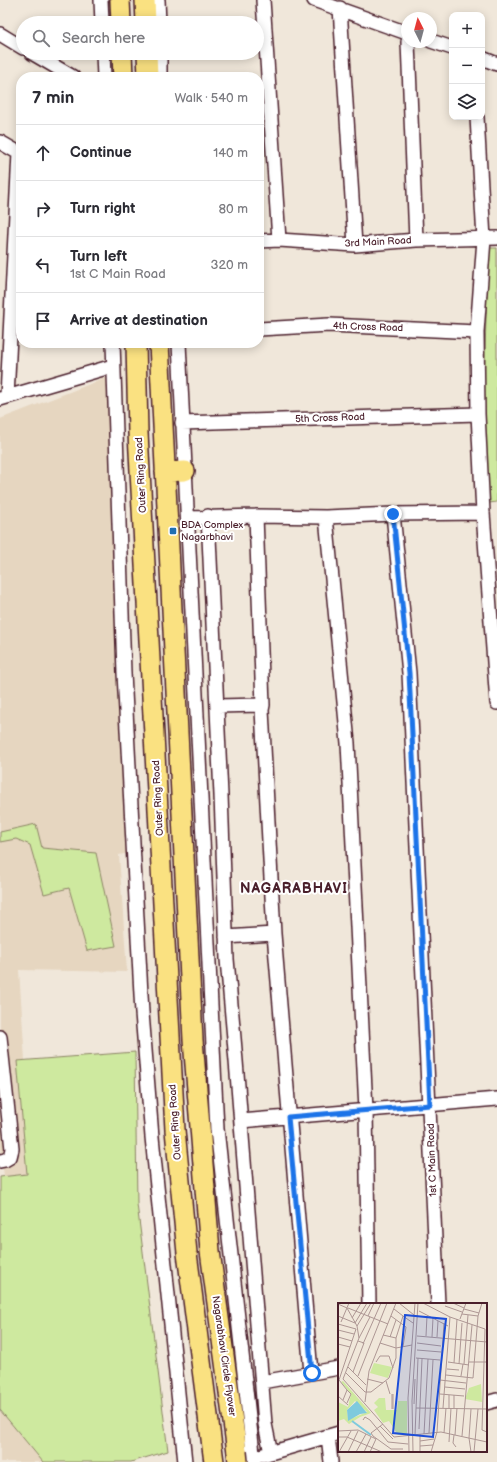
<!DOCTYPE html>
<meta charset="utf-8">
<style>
body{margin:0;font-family:"Balsamiq Sans",sans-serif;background:#f2f2f3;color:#2b2b33}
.controls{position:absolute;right:12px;top:12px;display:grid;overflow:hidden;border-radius:8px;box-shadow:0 2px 10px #0003}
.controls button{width:36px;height:36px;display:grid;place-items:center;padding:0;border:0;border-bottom:1px solid #e1e1e2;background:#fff;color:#2b2b33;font:20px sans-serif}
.compass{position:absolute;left:401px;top:12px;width:36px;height:36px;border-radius:50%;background:#fff;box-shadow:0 2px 10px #0003;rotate:354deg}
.stop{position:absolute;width:12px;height:12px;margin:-9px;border:3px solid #1a73e8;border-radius:50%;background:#fff}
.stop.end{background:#1a73e8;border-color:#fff;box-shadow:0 1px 4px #0008}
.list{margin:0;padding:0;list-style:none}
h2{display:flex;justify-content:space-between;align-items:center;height:52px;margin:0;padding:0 16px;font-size:17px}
h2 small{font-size:13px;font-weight:400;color:#7c7c81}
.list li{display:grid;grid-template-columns:26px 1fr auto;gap:12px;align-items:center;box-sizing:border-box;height:56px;padding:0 16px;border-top:1px solid #e1e1e2}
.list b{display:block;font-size:15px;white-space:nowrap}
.list p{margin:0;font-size:13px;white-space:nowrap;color:#7c7c81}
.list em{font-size:13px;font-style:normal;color:#7c7c81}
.icon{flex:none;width:22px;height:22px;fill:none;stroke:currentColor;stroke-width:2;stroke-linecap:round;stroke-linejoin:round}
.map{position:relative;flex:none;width:497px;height:1462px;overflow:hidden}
.search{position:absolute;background:#fff;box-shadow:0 2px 10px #0003;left:16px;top:16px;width:248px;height:44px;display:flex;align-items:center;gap:10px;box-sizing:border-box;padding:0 14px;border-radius:22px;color:#7c7c81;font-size:15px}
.panel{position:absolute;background:#fff;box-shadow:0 2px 10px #0003;left:16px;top:72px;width:248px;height:276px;border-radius:16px}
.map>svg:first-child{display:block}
.built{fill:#e6d6c0}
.green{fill:#cee99f;stroke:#8c8465}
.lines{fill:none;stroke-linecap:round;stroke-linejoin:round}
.minor-casing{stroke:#4a1f2b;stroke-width:16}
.highway-casing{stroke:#4a1f2b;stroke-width:22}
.minor{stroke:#fff;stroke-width:13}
.highway{stroke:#fae181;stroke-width:19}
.highway-bridge-casing{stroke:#4a1f2b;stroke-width:22;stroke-linecap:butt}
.highway-bridge{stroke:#fae181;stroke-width:19}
.route{stroke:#1a73e8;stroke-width:5}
.poi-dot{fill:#1f6fb2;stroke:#fff;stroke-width:1.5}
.labels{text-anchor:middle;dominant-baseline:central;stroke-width:4;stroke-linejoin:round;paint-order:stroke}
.street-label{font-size:10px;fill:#4a1f2b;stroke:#fff}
.poi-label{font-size:10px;fill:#4a1f2b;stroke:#fff;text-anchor:start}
.district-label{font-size:14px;font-weight:bold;letter-spacing:1px;fill:#4a1f2b;stroke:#fff}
.inset-river{fill:none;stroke:#7ecadd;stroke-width:2}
.inset-road{fill:none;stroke:#ae9794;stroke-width:1}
.view{fill:#1d4ed8;fill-opacity:0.15;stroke:#1d4ed8;stroke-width:2}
.inset-edge{fill:none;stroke:#4a1f2b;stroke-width:2}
</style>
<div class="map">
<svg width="497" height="1462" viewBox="0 0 497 1462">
<rect width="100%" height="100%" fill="#f0e7da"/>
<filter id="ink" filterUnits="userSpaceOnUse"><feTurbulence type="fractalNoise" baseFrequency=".025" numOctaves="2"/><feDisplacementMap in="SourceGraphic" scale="8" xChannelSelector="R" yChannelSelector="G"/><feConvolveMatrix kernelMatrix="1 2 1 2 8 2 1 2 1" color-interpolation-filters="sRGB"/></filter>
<g filter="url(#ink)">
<path class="built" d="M108 377 129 853 119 855 127 972 19 970 25 1060 17 1061 27 1174 4 1177 0 1137V419Z
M0 1410 43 1462H0Z"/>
<path class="green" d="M488 248H497V502L489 503 484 388Z
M36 824 42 848 96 853 116 946 87 951 69 888 44 894 30 845 16 839 0 842V832Z
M135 1052 137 1204 168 1451 131 1462H43L0 1410V1177L27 1174 17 1061Z"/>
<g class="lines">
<g class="minor-casing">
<path id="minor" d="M101 0 102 23
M158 0 159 23
M263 0 279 240
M314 0 407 33
M340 8 355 245
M0 34 23 48
M431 41 452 48
M408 42 416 240
M32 53 73 77
M103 53 104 77
M160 53V77
M482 58 497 64
M477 117 484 239 477 332 478 414 483 513 497 703
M0 142 19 153 7 397
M259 241 279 240 355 245 416 240 497 238
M259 329 329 325 477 332
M113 343 124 673 142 1013 152 1137 185 1462
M179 343 217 1129 254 1462
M0 399 113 366
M182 423 478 414
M393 514 409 673 438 1304
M208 516 221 795 227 959 236 1061 265 1424 271 1453
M256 516 263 705 262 710 274 934 311 1373
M326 517 348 743 366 1110 369 1304
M188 518 256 516 326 517 393 514 483 513
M217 706 263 705
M226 937 274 934
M0 1037 12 1149 10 1157 5 1160 0 1161
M241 1121 497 1099
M262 1382 339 1368
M486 1403 497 1400
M328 1436 331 1462
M263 1455 339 1433"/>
</g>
<g class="highway-casing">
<path id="highway" d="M120 0 121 23
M145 0 146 23
M122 53 123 77
M147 53 148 77
M136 343 138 433 175 1130 187 1253 214 1462
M159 343 193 1040 210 1251 237 1452
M165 472 185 471"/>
</g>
<use href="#minor" class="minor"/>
<use href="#highway" class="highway"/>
<g class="highway-bridge-casing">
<path id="highway-bridge" d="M237 1452 238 1462"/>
</g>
<use href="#highway-bridge" class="highway-bridge"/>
</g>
</g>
<g class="lines" filter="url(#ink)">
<path class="route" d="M312 1373 288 1117 430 1105 409 673 393 514"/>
</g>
<rect class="poi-dot" x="169" y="527" width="8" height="8" rx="2"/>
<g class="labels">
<g class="street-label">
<text transform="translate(378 242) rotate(-3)">3rd Main Road</text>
<text transform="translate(368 327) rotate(2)">4th Cross Road</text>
<text transform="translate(330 418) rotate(-2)">5th Cross Road</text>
<text transform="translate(141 475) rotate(-93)">Outer Ring Road</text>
<text transform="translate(158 798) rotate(-93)">Outer Ring Road</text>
<text transform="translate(175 1122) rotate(-94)">Outer Ring Road</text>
<text transform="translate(432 1160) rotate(-92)">1st C Main Road</text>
<text transform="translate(224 1356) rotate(82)">Nagarabhavi Circle Flyover</text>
</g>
<g class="poi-label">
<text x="181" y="525">BDA Complex<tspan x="181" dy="12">Nagarbhavi</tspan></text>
</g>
<g class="district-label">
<text x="294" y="888">NAGARABHAVI</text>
</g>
</g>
<g transform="translate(338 1303)">
<rect width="149" height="149" fill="#f0e7da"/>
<path d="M36 60 54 64 50 75 32 70ZM5 78 33 110 22 114 11 121 6 116 0 118V99L10 104 13 91 3 79ZM17 98 29 109 10 117 9 107ZM143 81 144 99 127 96 131 85ZM41 95H47L48 107H59L60 98H69V131L60 132 51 118 45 120 36 107 40 104 36 100Z" fill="#cee99f" fill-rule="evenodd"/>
<path d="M19 98 29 110 22 111 10 118 9 107Z" fill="#7ecadd"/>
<path class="inset-river" d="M14 118 33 132"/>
<path class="inset-road" d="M61 0 76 12M85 0 112 14 105 105M115 0 126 5M0 1 9 5 19 23 21 35 5 76 56 134 103 129 149 139M107 3 124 9M10 5 50 21M126 6 141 10M81 8 110 23M124 11 140 13M0 13 17 20 29 0M30 13 36 0M53 13 68 24 65 44M65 13 75 20M112 14 147 26 144 127 149 129M14 15 23 0M122 16 128 0M3 19 11 0M0 21 18 26M19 23 33 0M0 27 16 31M45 32 58 35 65 13 56 6M79 33 149 39M88 33 89 13M0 34 14 38M52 34 58 17M94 34 95 15M99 34 100 18M21 35 32 14M42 40 58 45 74 42M79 40 103 43M0 41 12 44M25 41 43 0M79 47 103 49M78 55 102 57M38 59 42 53H51L55 65M110 59 131 62M131 59H149M116 60 119 16M121 61 124 20M126 61 130 12M10 64 28 82M109 66 121 67M15 69 26 40 20 38M8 70 27 89H33L51 75 58 55V35M108 72 135 75 140 13 144 0M20 73 49 0M123 73 125 61M29 76 45 80M1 77 18 26M102 77 128 80M48 78 52 91M0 79 1 77 9 87M107 84 127 86M102 91 126 93M0 93 10 102M5 97 9 87 13 91 9 100M27 99 31 68 58 0M76 101 77 76M78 105 149 106M111 105V92M116 105V92M54 106V91M55 106V91M25 117 27 114 32 117 50 139 70 141M45 121 33 130 35 133 53 146H65M42 123 55 136M81 126 84 56M0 128 20 127 38 136 32 149M91 130 95 57M106 130 108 105M82 131V149M86 131 90 56M77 132 80 55M116 132 115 140 118 144M117 132 119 105M124 133 134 22M0 134H9L44 149M82 138 96 136M111 139 113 105M82 143 95 142M1 149 13 128M10 149 20 128M18 149 28 131M26 149 33 134M71 149 70 95 77 0M75 149 74 98 80 0M93 149 99 129 106 20M133 149 131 135 133 106M136 149 140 106"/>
<path class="view" d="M67 12 108 16 95 134 55 130Z"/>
<rect width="149" height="149" class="inset-edge"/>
</g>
</svg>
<div class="controls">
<button>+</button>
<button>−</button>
<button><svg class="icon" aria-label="layers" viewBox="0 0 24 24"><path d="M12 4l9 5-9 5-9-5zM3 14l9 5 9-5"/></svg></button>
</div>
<svg class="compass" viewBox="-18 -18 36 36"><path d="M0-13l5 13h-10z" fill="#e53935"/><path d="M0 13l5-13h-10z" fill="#7c7c81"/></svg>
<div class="stop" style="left:312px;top:1373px"></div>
<div class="stop end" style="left:393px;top:514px"></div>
<div class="search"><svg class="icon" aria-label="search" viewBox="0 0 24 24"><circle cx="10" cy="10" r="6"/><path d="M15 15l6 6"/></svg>Search here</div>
<section class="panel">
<h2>7 min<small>Walk · 540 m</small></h2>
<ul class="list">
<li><svg class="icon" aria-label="ahead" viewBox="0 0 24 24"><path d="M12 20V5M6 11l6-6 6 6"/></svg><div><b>Continue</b></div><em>140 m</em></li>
<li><svg class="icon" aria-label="right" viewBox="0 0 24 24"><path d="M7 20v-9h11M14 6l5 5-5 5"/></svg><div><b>Turn right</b></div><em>80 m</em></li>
<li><svg class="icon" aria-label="left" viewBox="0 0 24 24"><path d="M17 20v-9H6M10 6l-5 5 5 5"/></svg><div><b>Turn left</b><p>1st C Main Road</p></div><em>320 m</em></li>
<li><svg class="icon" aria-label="arrive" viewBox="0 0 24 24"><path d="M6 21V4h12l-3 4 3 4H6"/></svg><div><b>Arrive at destination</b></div></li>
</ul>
</section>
</div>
